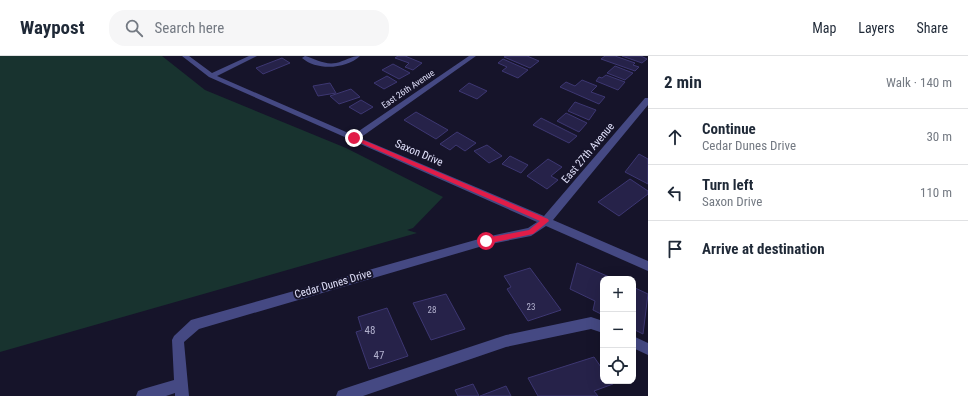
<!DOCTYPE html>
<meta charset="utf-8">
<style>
body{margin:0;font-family:"Roboto Condensed",sans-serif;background:#f6f6f7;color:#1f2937}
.controls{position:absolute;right:12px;bottom:12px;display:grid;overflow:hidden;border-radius:8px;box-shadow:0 4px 16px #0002}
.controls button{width:36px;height:36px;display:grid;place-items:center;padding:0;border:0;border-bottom:1px solid #e0e1e3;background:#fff;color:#1f2937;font:20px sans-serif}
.stop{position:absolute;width:12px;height:12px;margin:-9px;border:3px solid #e11d48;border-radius:50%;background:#fff}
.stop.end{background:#e11d48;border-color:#fff;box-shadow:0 1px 4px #0008}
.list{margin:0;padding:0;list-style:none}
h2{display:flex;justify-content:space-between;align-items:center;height:52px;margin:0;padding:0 16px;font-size:17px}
h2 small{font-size:13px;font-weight:400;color:#747a83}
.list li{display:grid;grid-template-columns:26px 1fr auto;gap:12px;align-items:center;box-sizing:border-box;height:56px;padding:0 16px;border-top:1px solid #e0e1e3}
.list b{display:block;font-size:15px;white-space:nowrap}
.list p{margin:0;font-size:13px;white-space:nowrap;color:#747a83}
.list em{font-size:13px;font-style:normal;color:#747a83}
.icon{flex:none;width:22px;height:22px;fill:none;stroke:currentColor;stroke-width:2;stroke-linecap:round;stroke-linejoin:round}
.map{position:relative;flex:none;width:648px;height:340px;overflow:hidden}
header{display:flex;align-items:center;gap:24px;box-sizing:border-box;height:56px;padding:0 20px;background:#fff;border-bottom:1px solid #e0e1e3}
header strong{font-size:19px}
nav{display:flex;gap:22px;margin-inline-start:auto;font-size:14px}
.search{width:280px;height:36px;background:#f6f6f7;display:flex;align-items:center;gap:10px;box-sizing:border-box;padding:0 14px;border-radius:16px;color:#747a83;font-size:15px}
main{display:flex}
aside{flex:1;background:#fff}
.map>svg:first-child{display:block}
.green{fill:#18332f}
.building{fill:#262249;stroke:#3d3772}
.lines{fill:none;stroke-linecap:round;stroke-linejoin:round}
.minor{fill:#454983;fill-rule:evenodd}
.route{fill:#e11d48}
.labels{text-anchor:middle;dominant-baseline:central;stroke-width:4;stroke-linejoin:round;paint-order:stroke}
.far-street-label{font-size:9px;fill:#e1e1fb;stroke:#16142a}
.number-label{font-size:9px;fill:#b2b1ce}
.street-label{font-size:11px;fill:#e1e1fb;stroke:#16142a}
.near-number-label{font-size:11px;fill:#b2b1ce}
</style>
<header>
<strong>Waypost</strong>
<div class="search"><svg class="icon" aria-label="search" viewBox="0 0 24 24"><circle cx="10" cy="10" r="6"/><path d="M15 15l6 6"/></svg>Search here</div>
<nav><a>Map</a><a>Layers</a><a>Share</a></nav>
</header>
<main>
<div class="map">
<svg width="648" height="340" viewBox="0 0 648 340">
<rect width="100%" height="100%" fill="#16142a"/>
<path class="green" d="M0 0H162L205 34 346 92 443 141 413 172 407 174 417 177 0 296Z"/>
<path class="building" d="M398 0H405L422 7 413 14 405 11 409 7 395 2Z
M506 0H527L539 5 530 12 504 1Z
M605 0H615L635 7 633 9 639 11 635 15 601 3Z
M622 0H641L647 3 642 7Z
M282 2 290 7 263 18 256 12Z
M503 3 528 14 518 22 502 15 507 11 498 7Z
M393 8 410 17 399 23 382 14Z
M615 10 633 17 625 24 607 17Z
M606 19 625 26 618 34 596 25 599 21 602 22Z
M387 20 397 26 384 33 374 27Z
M582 24 597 30 591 36 605 41 599 48 560 31 566 26 575 30Z
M330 27 336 37 318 40 313 30Z
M469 27 487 35 477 43 459 35Z
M351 33 360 41 339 48 330 40Z
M361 44 373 51 361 58 349 51Z
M575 46 596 54 589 64 568 55Z
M416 56 448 74 436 83 404 64Z
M566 57 587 67 579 76 557 65Z
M541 62 577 80 569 87 533 69Z
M457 76 476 87 465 95 456 89 450 94 440 88Z
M487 89 502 100 489 107 474 95Z
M639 98 648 103V128L625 116Z
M510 100 528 109 521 117 502 108Z
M548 103 562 111 551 120 558 124 547 133 527 120Z
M630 123 648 135V138L619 160 598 146Z
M577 207 614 223H603V259L593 254 595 245 570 233Z
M530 212 561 254 528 265 507 233 511 231 504 220Z
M633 231 648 238 643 278 633 273Z
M446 238 465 273 431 284 413 247Z
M387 252 408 300 369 313 356 276 362 274 358 261Z
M594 301 603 314V325H611L613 328 594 335 598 340H538L528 322Z
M473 328 479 340H458L455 334Z
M506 330 511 340H480Z"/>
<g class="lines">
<path class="minor" d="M182 0H189L212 17 249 0H257L217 20 353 79 469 0H476L360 82 544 160 645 42H648V49L553 164 648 205V215L546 170 531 180 486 189 199 273 184 286 189 340H175V337L166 340H136L138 335 143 333 174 324 172 284 174 280 191 264 486 181 528 172 537 166 209 21Z
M305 0C316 3 324 9 336 7 345 5 351 0 360 0 346 13 317 15 302 2Z
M591 261 603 265V277L591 273 506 291 363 340H336L338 335 343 333 506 279Z
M633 280 648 287V299L633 292Z"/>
</g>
<path class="route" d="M352 81H356L548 163 549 165 533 178 486 188 484 187V183L486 182 529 174 540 165 352 83Z"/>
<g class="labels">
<g class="far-street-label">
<text transform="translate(408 33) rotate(-34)">East 26th Avenue</text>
</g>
<g class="number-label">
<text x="531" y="251">23</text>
<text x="432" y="254">28</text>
</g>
<g class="street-label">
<text transform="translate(419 97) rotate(23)">Saxon Drive</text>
<text transform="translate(588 97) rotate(-50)">East 27th Avenue</text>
<text transform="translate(333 228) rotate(-16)">Cedar Dunes Drive</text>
</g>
<g class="near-number-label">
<text x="370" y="274">48</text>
<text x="379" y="299">47</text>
</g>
</g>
</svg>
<div class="controls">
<button>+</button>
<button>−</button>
<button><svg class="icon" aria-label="locate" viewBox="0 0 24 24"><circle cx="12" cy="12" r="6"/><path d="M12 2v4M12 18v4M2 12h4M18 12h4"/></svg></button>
</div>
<div class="stop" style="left:486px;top:185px"></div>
<div class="stop end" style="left:354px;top:82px"></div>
</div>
<aside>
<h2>2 min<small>Walk · 140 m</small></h2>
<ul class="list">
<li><svg class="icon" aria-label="ahead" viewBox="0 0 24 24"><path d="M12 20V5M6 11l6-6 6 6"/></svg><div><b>Continue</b><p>Cedar Dunes Drive</p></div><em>30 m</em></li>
<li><svg class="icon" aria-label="left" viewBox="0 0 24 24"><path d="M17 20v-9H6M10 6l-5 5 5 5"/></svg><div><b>Turn left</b><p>Saxon Drive</p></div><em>110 m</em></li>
<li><svg class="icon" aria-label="arrive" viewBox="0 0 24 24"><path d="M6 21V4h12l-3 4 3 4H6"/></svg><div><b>Arrive at destination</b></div></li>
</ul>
</aside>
</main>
